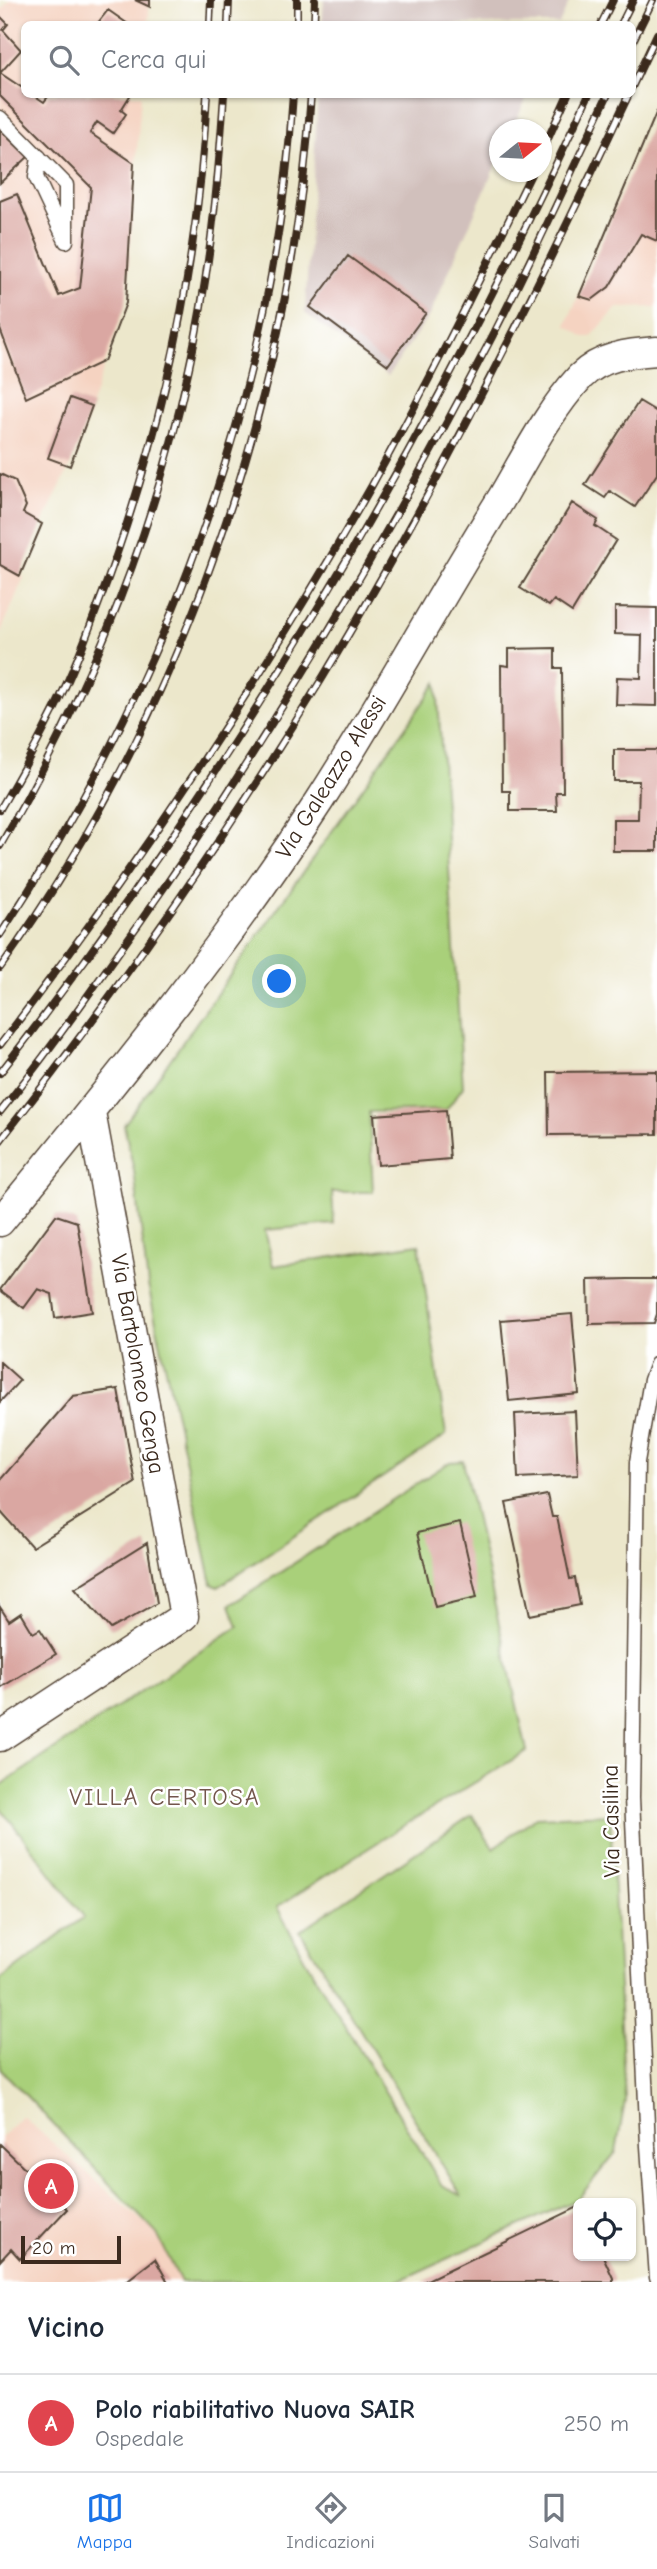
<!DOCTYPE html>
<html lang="it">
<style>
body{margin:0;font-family:"Comic Neue",sans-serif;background:#f2f2f3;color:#1f2937}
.controls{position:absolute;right:21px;bottom:21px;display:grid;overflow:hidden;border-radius:10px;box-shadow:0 2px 5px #0004}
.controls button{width:63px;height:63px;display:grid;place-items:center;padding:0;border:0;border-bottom:2px solid #e0e1e3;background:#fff;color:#1f2937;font:35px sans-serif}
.compass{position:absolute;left:489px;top:119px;width:63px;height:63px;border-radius:50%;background:#fff;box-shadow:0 2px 5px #0004;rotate:72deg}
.scale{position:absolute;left:21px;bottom:18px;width:100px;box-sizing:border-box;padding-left:7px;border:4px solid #3b2a1e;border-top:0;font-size:19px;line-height:24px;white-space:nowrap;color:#3b2a1e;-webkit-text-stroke:5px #fff;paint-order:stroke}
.you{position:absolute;left:280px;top:982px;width:24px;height:24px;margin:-18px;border:5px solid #fff;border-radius:50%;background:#1a73e8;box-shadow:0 0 0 10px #1a73e833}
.badge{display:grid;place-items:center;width:46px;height:46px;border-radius:50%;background:#1a73e8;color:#fff;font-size:23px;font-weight:700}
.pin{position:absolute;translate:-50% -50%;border:4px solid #fff;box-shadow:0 2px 7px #0006}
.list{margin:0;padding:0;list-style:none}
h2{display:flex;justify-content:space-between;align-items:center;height:91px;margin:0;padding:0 28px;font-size:30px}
h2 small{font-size:23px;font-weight:400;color:#747a83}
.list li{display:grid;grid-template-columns:46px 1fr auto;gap:21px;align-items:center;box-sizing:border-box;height:98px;padding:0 28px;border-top:2px solid #e0e1e3}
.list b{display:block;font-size:26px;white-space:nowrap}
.list p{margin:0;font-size:23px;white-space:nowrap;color:#747a83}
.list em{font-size:23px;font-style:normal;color:#747a83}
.icon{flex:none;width:38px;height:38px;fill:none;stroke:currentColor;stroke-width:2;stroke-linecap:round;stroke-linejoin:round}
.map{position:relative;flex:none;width:657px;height:2282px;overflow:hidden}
.search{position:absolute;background:#fff;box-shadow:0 2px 5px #0004;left:21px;right:21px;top:21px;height:77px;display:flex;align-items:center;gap:18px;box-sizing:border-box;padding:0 24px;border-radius:10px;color:#747a83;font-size:26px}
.sheet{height:189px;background:#fff}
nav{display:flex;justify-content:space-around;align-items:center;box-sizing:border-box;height:98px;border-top:2px solid #e0e1e3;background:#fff;font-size:19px;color:#747a83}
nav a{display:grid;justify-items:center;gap:4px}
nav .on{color:#1a73e8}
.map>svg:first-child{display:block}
.built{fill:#f5d3c1}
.industrial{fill:#d1c0bc}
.green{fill:#a9d07a;stroke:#727d4c;stroke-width:2}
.building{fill:#daa7a2}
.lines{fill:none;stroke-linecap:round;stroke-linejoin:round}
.service-casing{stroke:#564638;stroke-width:17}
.minor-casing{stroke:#564638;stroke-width:31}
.service{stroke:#fff;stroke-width:14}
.minor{stroke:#fff;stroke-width:28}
.rail-casing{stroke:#3b2a1e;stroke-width:8}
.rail{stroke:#fff;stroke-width:5;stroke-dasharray:16;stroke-linecap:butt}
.labels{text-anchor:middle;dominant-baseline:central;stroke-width:5;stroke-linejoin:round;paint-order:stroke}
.street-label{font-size:23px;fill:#3b2a1e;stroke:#fff}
.neighbourhood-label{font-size:24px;letter-spacing:2px;fill:#73564c;stroke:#fff}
</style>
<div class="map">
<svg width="657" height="2282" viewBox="0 0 657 2282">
<rect width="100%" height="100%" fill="#fff"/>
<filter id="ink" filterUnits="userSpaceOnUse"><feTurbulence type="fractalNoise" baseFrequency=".0143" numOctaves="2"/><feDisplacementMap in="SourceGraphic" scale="14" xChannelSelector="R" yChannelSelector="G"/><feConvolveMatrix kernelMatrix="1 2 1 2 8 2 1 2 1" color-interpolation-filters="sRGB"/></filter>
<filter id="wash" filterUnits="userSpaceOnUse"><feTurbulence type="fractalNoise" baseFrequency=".00686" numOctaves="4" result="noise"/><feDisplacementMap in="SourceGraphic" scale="28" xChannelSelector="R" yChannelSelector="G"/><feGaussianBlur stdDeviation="1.57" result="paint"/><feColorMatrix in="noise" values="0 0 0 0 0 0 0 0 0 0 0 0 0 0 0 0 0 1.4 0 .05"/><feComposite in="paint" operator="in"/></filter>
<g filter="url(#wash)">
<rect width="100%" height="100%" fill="#ece7cb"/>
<path class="built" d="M10 0H150L148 24H24V94L141 95 126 303 70 466 42 524 20 575 24 577 0 634V11Z
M657 110V307L617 308 591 337H584L566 325Z
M22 2116 157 2234 181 2282H0V2138Z"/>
<path class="industrial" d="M324 0H570L559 24H322Z
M318 95H528L512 129 500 130 499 158 430 314 388 376 305 313Z"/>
<path class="green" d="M437 683 463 1087 446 1110 369 1112 373 1192H332L334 1224 265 1230 273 1266 419 1244 446 1435 218 1587 212 1584 148 1285 134 1171 124 1125Z
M463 1461 527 1751 403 1826 277 1907 304 1958 441 2184 462 2197 300 1931 472 1815 493 1848 536 1817 610 1814 625 2101 616 2152 578 2199 396 2282H181L157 2234 0 2068V1980L84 1917 0 1807V1786L238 1626 230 1605 450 1462Z"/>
<g id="blocks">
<path class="building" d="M135 0H150V7Z
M108 10 128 24H97Z
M0 16 8 24 3 30 21 50 0 73 24 89V94H32L44 102 50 94H131L121 110 126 114 113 133 97 122 90 133 134 163 126 303 104 361 26 398 0 329V201L17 194 59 296 80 288 91 187 0 96Z
M657 111V241L641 234 609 287 592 300 579 296Z
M0 130 28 157 0 183Z
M348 256 426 313 388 365 310 307Z
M70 398 92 406 70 466 48 458Z
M639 401 657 412V474L635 507 610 491 605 498 585 485Z
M0 474 15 481 26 506 23 513 42 524 20 576 0 565Z
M572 503 598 520 595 526 616 540 572 612 554 600 549 606 520 588Z
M615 607 657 608V706L616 705 617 677 641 678 642 635 615 634Z
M555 648V668H562L563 792H556L557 811H510V791H502L501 665 509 666V649Z
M614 750H657V851H613V819H638L639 781H614Z
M657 1071V1134L549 1135 548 1072Z
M446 1110 450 1159 378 1165 374 1115Z
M56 1215 77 1222 92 1312 55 1318 52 1294 38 1289 24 1308 0 1290Z
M628 1279H657V1314L654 1323 589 1324 588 1280Z
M572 1314 579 1394 509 1401 501 1320Z
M0 1362 20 1380 0 1402Z
M118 1389 135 1483 32 1547 0 1511V1480L73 1396Z
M575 1411 578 1475 518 1478 515 1414Z
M547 1495 552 1517H557L570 1579 575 1578 580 1605 530 1615 506 1503Z
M460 1523 477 1597 435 1607 417 1533Z
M147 1543 157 1603 111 1629 75 1588Z
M0 1607 9 1621 21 1613 33 1633 40 1629 56 1654 0 1688Z
M0 2144 67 2209 20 2259 11 2249 0 2261Z
M578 2207V2256H603L613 2278V2282H423Z
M155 2259 168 2282H125Z"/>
</g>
</g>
<g filter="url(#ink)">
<use href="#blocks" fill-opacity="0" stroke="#564638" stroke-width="2"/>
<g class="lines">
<g class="service-casing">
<path id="service" d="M0 118 66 185V241L36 177 39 157
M657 1364 651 1380 637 1462 632 1798 648 2146 657 2278"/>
</g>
<g class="minor-casing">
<path id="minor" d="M0 1222C112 1086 224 948 320 800 383 702 439 598 501 499 525 458 548 412 580 377 601 356 629 353 657 351
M0 1737 184 1616 91 1112"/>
</g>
<use href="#service" class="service"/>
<use href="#minor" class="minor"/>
<g class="rail-casing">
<path id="rail" d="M210 24 211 0
M228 24 229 0
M297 24V0
M314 24 315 0
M601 24 613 0
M621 24 633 0
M632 43 653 0
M632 87 657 34
M542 152 568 94
M0 809C17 780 34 750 49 720 68 684 83 646 97 608 160 444 198 270 207 94
M0 846C87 697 153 537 189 368 209 278 218 186 224 94
M0 935C165 687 275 394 293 94
M0 968C180 718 291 401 311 94
M0 1045C136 868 261 681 371 487 428 384 481 278 532 172
M0 1073C235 771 428 442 589 94
M0 1112C49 1052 93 988 138 925 270 737 386 541 492 337 533 257 570 175 608 94
M0 1141C117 993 225 838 323 677 437 489 536 293 629 94"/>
</g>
<use href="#rail" class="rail"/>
</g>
</g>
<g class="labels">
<g class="street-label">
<text transform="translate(331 777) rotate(-58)">Via Galeazzo Alessi</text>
<text transform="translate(138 1364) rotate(80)">Via Bartolomeo Genga</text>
<text transform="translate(611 1821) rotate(-91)">Via Casilina</text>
</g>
<g class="neighbourhood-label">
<text x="165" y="1797">VILLA CERTOSA</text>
</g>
</g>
</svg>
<div class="controls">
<button><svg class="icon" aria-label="locate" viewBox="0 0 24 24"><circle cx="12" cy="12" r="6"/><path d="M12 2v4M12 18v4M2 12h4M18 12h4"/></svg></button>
</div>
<svg class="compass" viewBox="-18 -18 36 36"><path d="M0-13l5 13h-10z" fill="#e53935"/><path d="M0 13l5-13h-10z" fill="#747a83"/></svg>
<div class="scale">20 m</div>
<div class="you"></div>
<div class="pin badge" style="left:51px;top:2186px;background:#e0444e">A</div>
<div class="search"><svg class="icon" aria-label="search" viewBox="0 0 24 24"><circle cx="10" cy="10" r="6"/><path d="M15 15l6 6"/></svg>Cerca qui</div>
</div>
<section class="sheet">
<h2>Vicino<small></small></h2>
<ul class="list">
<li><span class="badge" style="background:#e0444e">A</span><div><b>Polo riabilitativo Nuova SAIR</b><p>Ospedale</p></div><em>250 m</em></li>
</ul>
</section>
<nav>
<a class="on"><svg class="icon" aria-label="map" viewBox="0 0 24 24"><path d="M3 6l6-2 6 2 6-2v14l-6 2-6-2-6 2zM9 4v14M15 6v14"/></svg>Mappa</a>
<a><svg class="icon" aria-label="directions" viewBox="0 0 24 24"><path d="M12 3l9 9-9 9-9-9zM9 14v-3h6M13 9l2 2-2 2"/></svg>Indicazioni</a>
<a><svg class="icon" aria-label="saved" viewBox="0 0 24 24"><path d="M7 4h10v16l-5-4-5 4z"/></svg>Salvati</a>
</nav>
